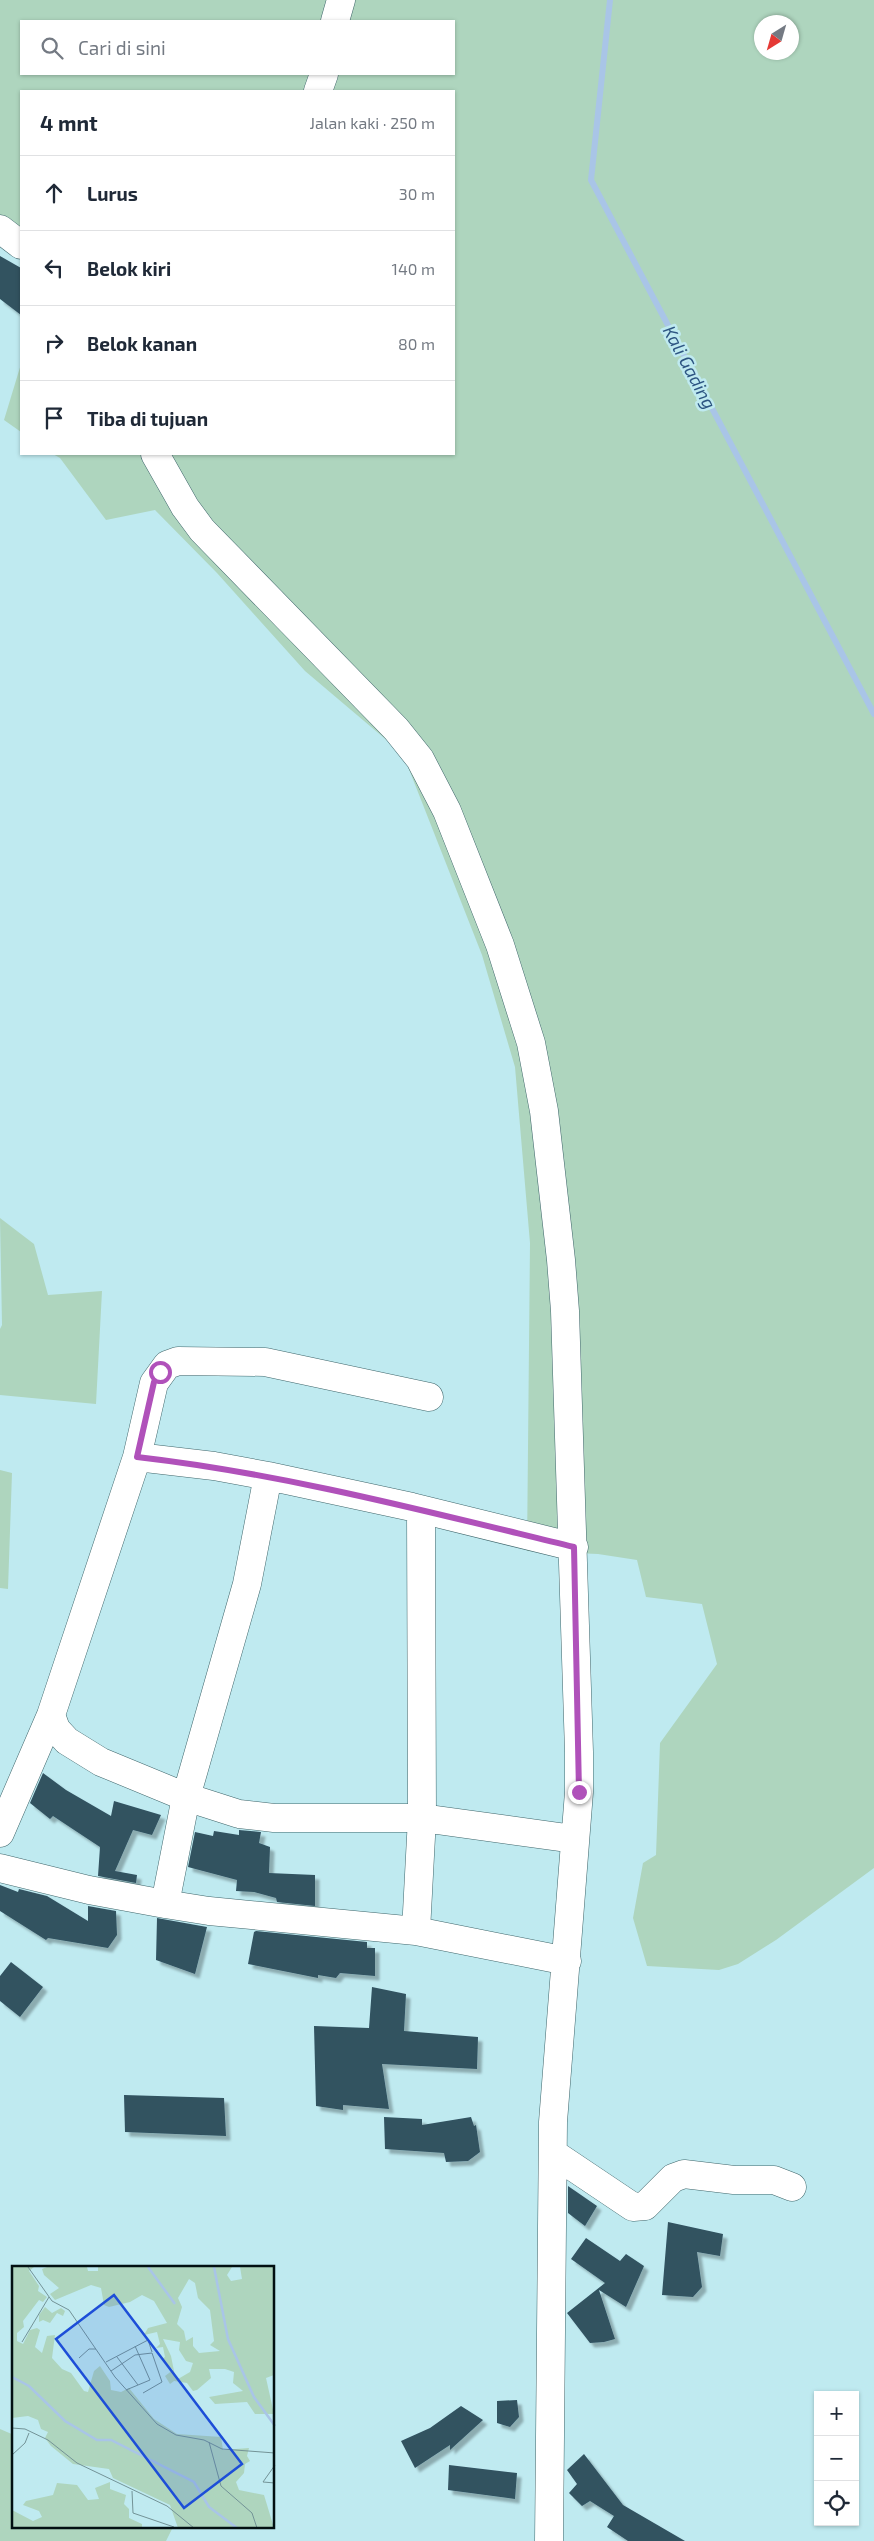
<!DOCTYPE html>
<html lang="id">
<meta charset="utf-8">
<style>
body{margin:0;font-family:"Exo 2",sans-serif;background:#f6f6f7;color:#1f2937}
.controls{position:absolute;right:15px;bottom:15px;display:grid;overflow:hidden;border-radius:0px;box-shadow:0 1px 4px #0004}
.controls button{width:45px;height:45px;display:grid;place-items:center;padding:0;border:0;border-bottom:1px solid #e0e1e3;background:#fff;color:#1f2937;font:25px sans-serif}
.compass{position:absolute;left:754px;top:15px;width:45px;height:45px;border-radius:50%;background:#fff;box-shadow:0 1px 4px #0004;rotate:217deg}
.stop{position:absolute;width:15px;height:15px;margin:-11px;border:4px solid #b051ba;border-radius:50%;background:#fff}
.stop.end{background:#b051ba;border-color:#fff;box-shadow:0 1px 5px #0008}
.list{margin:0;padding:0;list-style:none}
h2{display:flex;justify-content:space-between;align-items:center;height:65px;margin:0;padding:0 20px;font-size:21px}
h2 small{font-size:16px;font-weight:400;color:#747a83}
.list li{display:grid;grid-template-columns:32px 1fr auto;gap:15px;align-items:center;box-sizing:border-box;height:75px;padding:0 20px;border-top:1px solid #e0e1e3}
.list b{display:block;font-size:19px;white-space:nowrap}
.list em{font-size:16px;font-style:normal;color:#747a83}
.icon{flex:none;width:28px;height:28px;fill:none;stroke:currentColor;stroke-width:2;stroke-linecap:round;stroke-linejoin:round}
.map{position:relative;flex:none;width:874px;height:2541px;overflow:hidden}
.search{position:absolute;background:#fff;box-shadow:0 1px 4px #0004;left:20px;top:20px;width:435px;height:55px;display:flex;align-items:center;gap:12px;box-sizing:border-box;padding:0 18px;border-radius:0px;color:#747a83;font-size:19px}
.panel{position:absolute;background:#fff;box-shadow:0 1px 4px #0004;left:20px;top:90px;width:435px;height:365px;border-radius:0px}
.map>svg:first-child{display:block}
.green{fill:#aed5be;fill-rule:evenodd}
.lines{fill:none;stroke-linecap:round;stroke-linejoin:round}
.stream{stroke:#a9c5e7;stroke-width:6}
.building{fill:#315261;filter:url(#shadow)}
.minor-casing{stroke:#3f666b;stroke-width:29}
.minor{stroke:#fff;stroke-width:28}
.route{stroke:#b051ba;stroke-width:6}
.labels{text-anchor:middle;dominant-baseline:central;stroke-width:5;stroke-linejoin:round;paint-order:stroke}
.water-label{font-size:18px;font-style:italic;fill:#2d5582;stroke:#bfeaf0}
.inset-river{fill:none;stroke:#a9c5e7;stroke-width:2.5}
.inset-road{fill:none;stroke:#739397;stroke-width:1}
.view{fill:#1d4ed8;fill-opacity:0.15;stroke:#1d4ed8;stroke-width:2.5}
.inset-edge{fill:none;stroke:#021012;stroke-width:2.5}
</style>
<div class="map">
<svg width="874" height="2541" viewBox="0 0 874 2541">
<defs>
<filter id="shadow"><feDropShadow dx="4.5" dy="4.5" stdDeviation="1" flood-color="#0004"/></filter>
</defs>
<rect width="100%" height="100%" fill="#bfeaf0"/>
<path class="green" d="M0 0H874V1868L776 1940 738 1964 719 1970 647 1966 633 1918 643 1863 656 1855 660 1743 717 1664 702 1604 646 1597 637 1560 598 1554 527 1551 530 1243 515 1067 482 955 403 754 305 671 217 573 155 510 106 520 60 458 53 454H454V91H21V235L0 246ZM21 21H454V74H21ZM762 22H792V52H762Z
M21 364V432L4 420Z
M0 1218 34 1244 48 1295 102 1291 96 1404 0 1395V1329L2 1325Z
M0 1470 12 1473 8 1589 0 1588Z
M0 2429 14 2435V2527H173L166 2541H0Z"/>
<g class="lines">
<path class="stream" d="M610 0 591 180 874 714"/>
</g>
<path class="building" d="M0 256 21 268V315L0 299Z
M43 1773 66 1790 111 1816 114 1801 161 1815 152 1835 133 1830 115 1871 137 1875 136 1883 98 1876 100 1847 53 1816 50 1819 30 1803Z
M239 1830 261 1832 259 1843 270 1847 269 1873 315 1875V1906L277 1902 276 1898 254 1892 236 1891 237 1880 188 1867 195 1832 213 1836 214 1831 239 1835Z
M0 1885 18 1892 19 1889 47 1896 88 1921V1906L116 1911 117 1935 108 1948 48 1938 46 1940 0 1911Z
M157 1918 207 1927 195 1974 156 1960Z
M256 1931 367 1942V1948H375V1976L340 1973 336 1978 318 1975V1978L248 1964 254 1932Z
M11 1962 43 1987 20 2017 0 2001V1976Z
M372 1987 406 1994 404 2031 478 2037 477 2069 382 2064 389 2109 343 2105V2110L316 2106 314 2026 369 2028Z
M124 2095 224 2098 226 2136 125 2132Z
M384 2117 422 2119V2125L471 2117 474 2126 476 2125 480 2152 468 2161 446 2162 444 2153 385 2149Z
M568 2186 597 2206 585 2226 568 2213Z
M668 2222 723 2234 720 2256 697 2252 702 2287 693 2297 662 2295Z
M586 2238 620 2261 626 2254 644 2266 626 2307 599 2290 615 2339 604 2342 590 2343 567 2313 605 2283 571 2259Z
M517 2400 519 2417 510 2427 497 2423V2401Z
M461 2406 483 2420 450 2450V2445L415 2468 401 2441 430 2428Z
M584 2454 623 2505 685 2541H628L607 2527 614 2516 590 2501 582 2506 569 2493 577 2484 567 2470Z
M449 2465 517 2473 515 2499 448 2490Z"/>
<g class="lines">
<g class="minor-casing">
<path id="minor" d="M335 21 341 0
M318 91 324 74
M0 229 21 245
M155 454 185 507 202 530 396 729 420 759 447 811 500 945 531 1043 544 1111 561 1260 565 1311 579 1752V1792L553 2122 549 2541
M429 1397 265 1362 178 1361 167 1365 154 1383 137 1457 51 1715 56 1729 67 1741 101 1762 186 1797 239 1814 274 1818H422L574 1839
M137 1457 214 1466 268 1476
M0 1833 51 1715
M0 1868 89 1890 165 1904 209 1911 416 1931 567 1961
M165 1904 186 1797 247 1584 268 1476 412 1507 574 1547
M416 1931 422 1818 421 1510
M554 2154 633 2207 645 2206 673 2178 684 2174 734 2180H774L792 2187"/>
</g>
<use href="#minor" class="minor"/>
</g>
<g class="lines">
<path class="route" d="M160 1372 154 1382 137 1457C285 1474 429 1512 574 1547L579 1792"/>
</g>
<g class="labels">
<g class="water-label">
<text transform="translate(690 367) rotate(62)">Kali Gading</text>
</g>
</g>
<g transform="translate(12 2266)">
<rect width="262" height="262" fill="#bfeaf0"/>
<path d="M0 1H22L17 5 27 20 26 25 35 31 31 36 27 34 11 55 12 61 5 67V75L11 78 18 64 25 62 28 64 23 81 30 87 35 70 43 69 40 92 50 103 59 107 72 125 76 126 82 105 88 100 98 115 99 124 109 126 117 122 142 153 165 168 209 171 211 184 237 182 235 190 238 195 233 198 232 207 224 216 227 224 252 229 262 262H166L158 239 101 212 97 203 61 198 39 180 33 172 36 166 29 163 26 154 16 150 0 152ZM35 1H75L76 5H86V1H220L215 9 219 15 230 13 228 1H262V109L254 112 262 148H243L235 136 203 138 197 131 231 125 221 117 222 106 213 103H197L199 112 185 124 181 125 175 117 162 115 158 118 153 110 161 104 150 93 153 91 151 81 144 82 148 78 145 66 132 69 136 62 155 57 142 35 130 29 118 36 97 41 92 39 89 22 79 19 43 34 38 28 47 22 32 9 30 3ZM177 13 183 17 186 32 198 44 202 75 198 79 208 85 187 87 181 80V71L174 75 172 65 165 58 170 41 166 32ZM151 73 168 76 167 84 174 95 181 97 178 106 166 113 163 110 159 90ZM33 41 40 47 49 42 53 45 51 50 45 47 38 57 31 54 27 56V49ZM98 216V223L114 229 112 238 117 243V252L130 258V262H0V244L21 255 30 251 27 245 11 239 14 235 41 229 45 217 65 219 76 234 87 233 83 222Z" fill="#aed5be" fill-rule="evenodd"/>
<path class="inset-river" d="M136 1 163 38M202 1 216 73 242 131 263 160M0 111 17 120 53 155 85 174H99L182 216 197 241 225 262"/>
<path class="inset-road" d="M16 1 40 35 57 44 103 111 145 158 164 169 192 174 210 183 263 187M10 76 37 31M105 91 126 119M67 92 77 83H84M94 96 136 74 140 86M99 105 123 89 140 87 150 116 131 127M114 124 138 114 123 80M0 162 13 163 36 174 65 197 155 240 182 262M197 176 209 220 240 247 245 262M0 189 13 177 17 167M263 199 251 216 263 217M120 225 121 247 162 261"/>
<path class="view" d="M102 29 230 198 172 242 44 73Z"/>
<rect width="262" height="262" class="inset-edge"/>
</g>
</svg>
<div class="controls">
<button>+</button>
<button>−</button>
<button><svg class="icon" aria-label="locate" viewBox="0 0 24 24"><circle cx="12" cy="12" r="6"/><path d="M12 2v4M12 18v4M2 12h4M18 12h4"/></svg></button>
</div>
<svg class="compass" viewBox="-18 -18 36 36"><path d="M0-13l5 13h-10z" fill="#e53935"/><path d="M0 13l5-13h-10z" fill="#747a83"/></svg>
<div class="stop" style="left:160px;top:1372px"></div>
<div class="stop end" style="left:579px;top:1792px"></div>
<div class="search"><svg class="icon" aria-label="search" viewBox="0 0 24 24"><circle cx="10" cy="10" r="6"/><path d="M15 15l6 6"/></svg>Cari di sini</div>
<section class="panel">
<h2>4 mnt<small>Jalan kaki · 250 m</small></h2>
<ul class="list">
<li><svg class="icon" aria-label="ahead" viewBox="0 0 24 24"><path d="M12 20V5M6 11l6-6 6 6"/></svg><div><b>Lurus</b></div><em>30 m</em></li>
<li><svg class="icon" aria-label="left" viewBox="0 0 24 24"><path d="M17 20v-9H6M10 6l-5 5 5 5"/></svg><div><b>Belok kiri</b></div><em>140 m</em></li>
<li><svg class="icon" aria-label="right" viewBox="0 0 24 24"><path d="M7 20v-9h11M14 6l5 5-5 5"/></svg><div><b>Belok kanan</b></div><em>80 m</em></li>
<li><svg class="icon" aria-label="arrive" viewBox="0 0 24 24"><path d="M6 21V4h12l-3 4 3 4H6"/></svg><div><b>Tiba di tujuan</b></div></li>
</ul>
</section>
</div>
